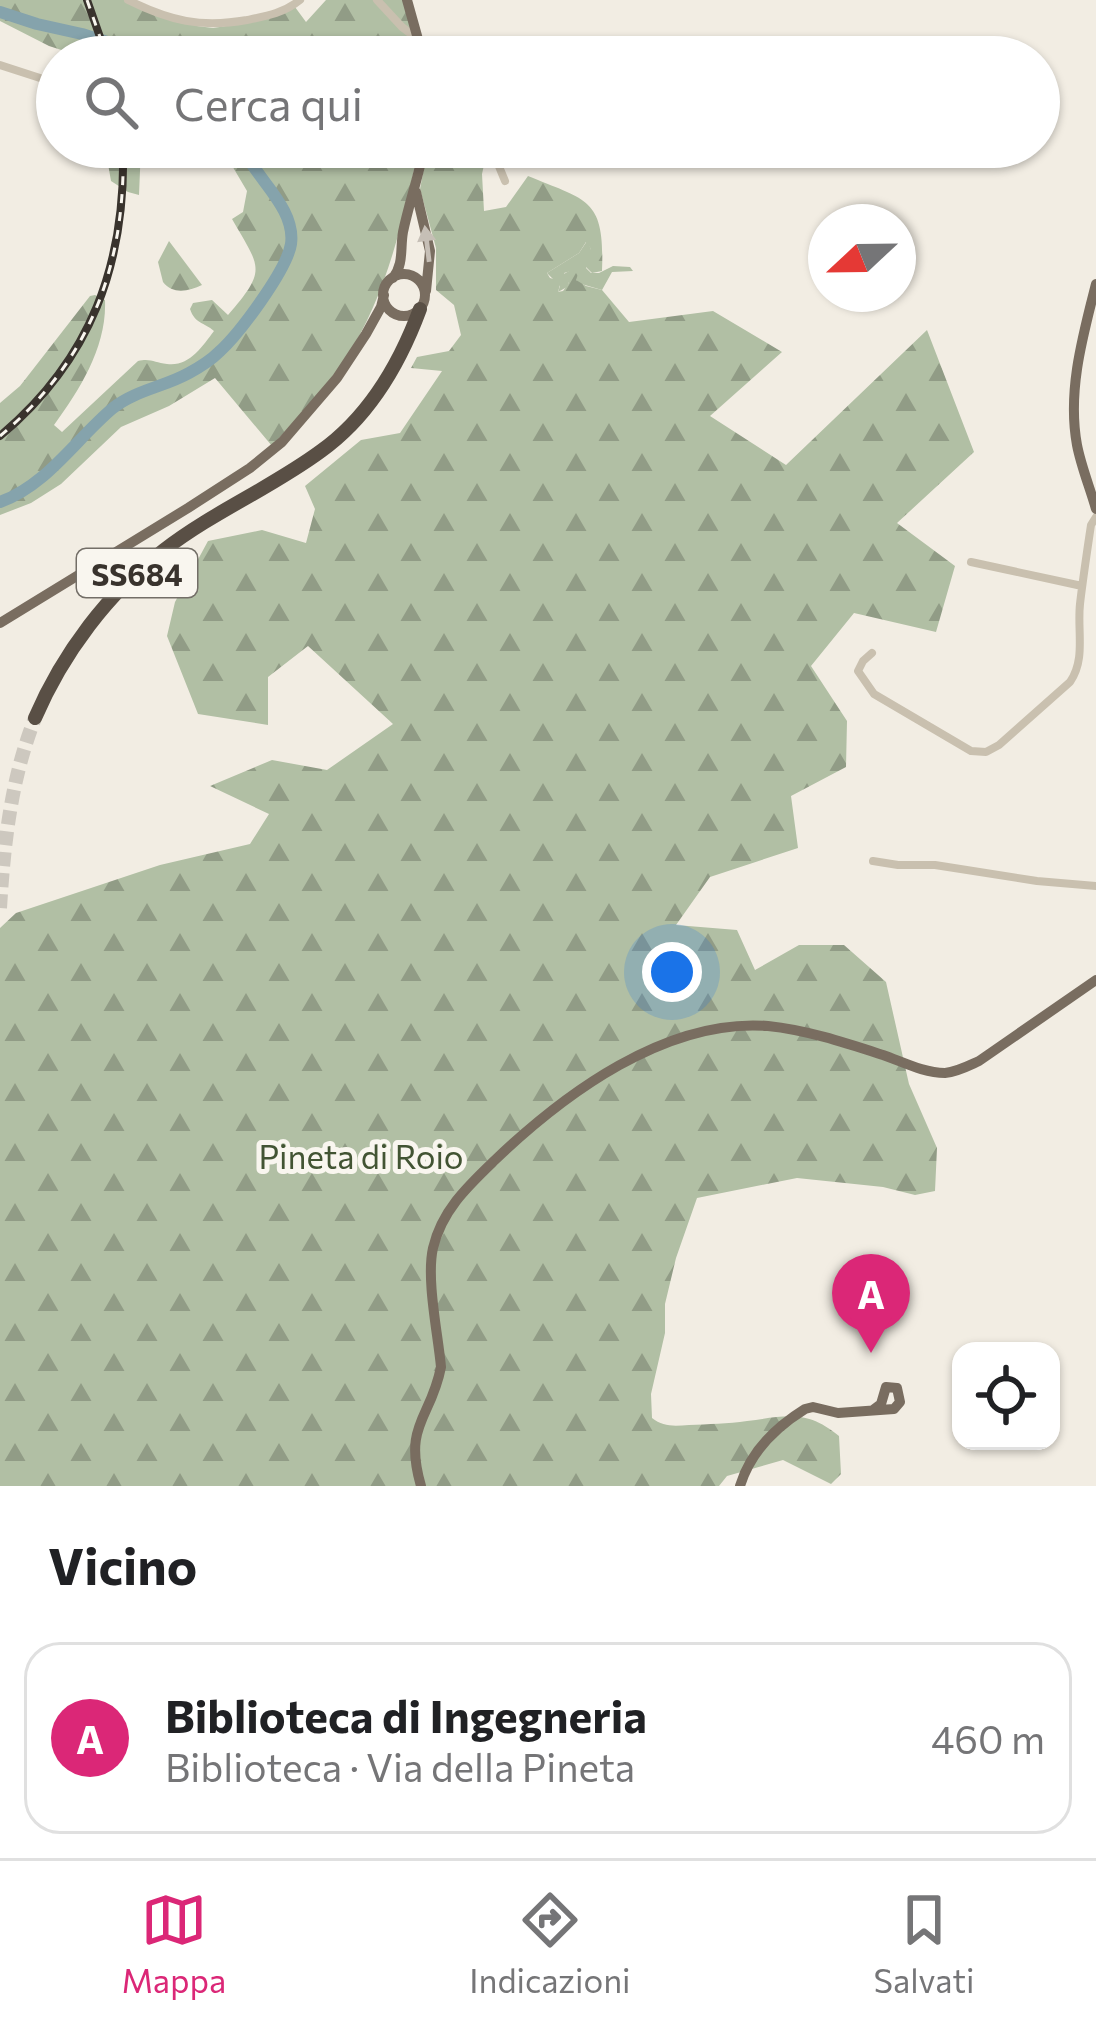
<!DOCTYPE html>
<html lang="it">
<meta charset="utf-8">
<style>
body{margin:0;font-family:Commissioner,sans-serif;background:#f6f6f6;color:#202124}
.controls{position:absolute;right:36px;bottom:36px;display:grid;overflow:hidden;border-radius:24px;box-shadow:0 3px 9px #0004}
.controls button{width:108px;height:108px;display:grid;place-items:center;padding:0;border:0;border-bottom:3px solid #e0e0e0;background:#fff;color:#202124;font:60px sans-serif}
.compass{position:absolute;left:808px;top:204px;width:108px;height:108px;border-radius:50%;background:#fff;box-shadow:0 3px 9px #0004;rotate:248deg}
.you{position:absolute;left:672px;top:972px;width:42px;height:42px;margin:-30px;border:9px solid #fff;border-radius:50%;background:#1a73e8;box-shadow:0 0 0 18px #1a73e833}
.badge{display:grid;place-items:center;width:78px;height:78px;border-radius:50%;background:#db2777;color:#fff;font-size:39px;font-weight:700}
.pin{position:absolute;translate:-50% -99px;filter:drop-shadow(0 3px 6px #0008)}
.pin::after{content:'';position:absolute;top:63px;width:42px;height:36px;background:inherit;clip-path:polygon(0 0,100% 0,50% 100%)}
.list{margin:0;padding:0;list-style:none}
h2{display:flex;justify-content:space-between;align-items:center;height:156px;margin:0;padding:0 48px;font-size:51px}
h2 small{font-size:39px;font-weight:400;color:#757577}
.list li{display:grid;grid-template-columns:78px 1fr auto;gap:36px;align-items:center;box-sizing:border-box;height:192px;margin:0 24px 24px;padding:0 24px;border:3px solid #e0e0e0;border-radius:36px}
.list b{display:block;font-size:45px;white-space:nowrap}
.list p{margin:0;font-size:39px;white-space:nowrap;color:#757577}
.list em{font-size:39px;font-style:normal;color:#757577}
.icon{flex:none;width:66px;height:66px;fill:none;stroke:currentColor;stroke-width:2;stroke-linecap:round;stroke-linejoin:round}
.map{position:relative;flex:none;width:1096px;height:1486px;overflow:hidden}
.search{position:absolute;background:#fff;box-shadow:0 3px 9px #0004;left:36px;right:36px;top:36px;height:132px;display:flex;align-items:center;gap:30px;box-sizing:border-box;padding:0 42px;border-radius:66px;color:#757577;font-size:45px}
.sheet{height:372px;background:#fff}
nav{display:flex;justify-content:space-around;align-items:center;box-sizing:border-box;height:168px;border-top:3px solid #e0e0e0;background:#fff;font-size:33px;color:#757577}
nav a{display:grid;justify-items:center;gap:6px}
nav .on{color:#db2777}
.map>svg:first-child{display:block}
.green{fill:#b1bfa4}
.forest{fill:url(#forest-firs)}
.lines{fill:none;stroke-linecap:round;stroke-linejoin:round}
.river{stroke:#85a3ac;stroke-width:12}
.highway-tunnel{stroke:#cdc8bf;stroke-width:14;stroke-dasharray:14 7;stroke-linecap:butt}
.minor{stroke:#c9c0af;stroke-width:8}
.major{stroke:#796d60;stroke-width:10}
.highway{stroke:#594f45;stroke-width:14}
.rail-casing{stroke:#39332d;stroke-width:8}
.rail{stroke:#f9f6ef;stroke-width:3;stroke-dasharray:9;stroke-linecap:butt}
.oneway{fill:#c6bfb6}
.labels{text-anchor:middle;dominant-baseline:central;stroke-width:10;stroke-linejoin:round;paint-order:stroke}
.shield{fill:#f9f6ef;stroke:#736e67;stroke-width:3}
.shield-label{font-size:30px;font-weight:bold;fill:#39332d}
.park-label{font-size:33px;fill:#425433;stroke:#f9f6ef}
</style>
<div class="map">
<svg width="1096" height="1486" viewBox="0 0 1096 1486">
<defs>
<pattern id="forest-firs" width="22" height="20" patternUnits="userSpaceOnUse" patternTransform="scale(3)"><rect width="22" height="20" fill="#b1bfa4"/><path d="M5 1l3.5 6h-7zM16 11l3.5 6h-7z" fill="#919c86"/></pattern>
</defs>
<rect width="100%" height="100%" fill="#f2ede3"/>
<path class="green" d="M587 241 591 249 586 268 591 273H599L613 266 630 267 633 271 612 272 602 290 578 283 571 271 564 273 569 283 567 287 558 292 560 286 547 273 579 253Z"/>
<path class="forest" d="M0 0H124L197 26 213 28 252 22 295 7 306 22 326 0H403L419 57H83L49 46 0 21Z
M105 147H141L139 195 128 192 111 181Z
M221 147H419C403 221 387 295 345 360 324 391 297 418 272 446L215 378 169 406 121 427 61 484 31 503 0 515V403L20 386 90 296 95 295 105 300C107 347 80 389 54 425L62 432 138 361C151 358 155 363 167 364 189 367 202 347 214 331 204 322 195 324 190 309L193 303 212 300 228 315C268 269 260 268 232 219L243 212 247 191Z
M428 147H488L482 174 484 211 506 207 528 176C588 201 605 198 602 271L592 273 586 267 584 256 591 249 586 242 579 253 547 273 550 278 561 281 558 292 563 291 569 283 562 275 578 266 580 268 576 280 586 286 602 290 629 322 713 311 782 352 710 416 786 465 927 330 974 452 897 523 955 566 936 632 854 613 811 666 847 721 846 767 791 796 798 848 710 877 676 925 737 930 755 970 799 945H844L886 982 909 1084 937 1148 935 1191 915 1195 883 1187 797 1178 697 1198 676 1258 665 1304V1333L651 1394 652 1418C663 1427 674 1426 689 1425 708 1424 728 1424 747 1421 786 1416 806 1409 839 1436L841 1474 831 1484 783 1460 727 1476 719 1486H0V928L16 913 160 865 250 844 269 814 210 786 272 760 327 770 393 724 308 646 268 677V725L198 714 167 636 175 602 208 541 262 530 306 543 315 509 305 486 361 440 400 433 442 371 411 368 417 357 449 351 461 335 454 305 436 290V248L420 189Z
M169 241 202 285C189 291 173 295 163 282L158 262Z"/>
<g class="lines">
<path class="river" d="M0 12 37 24 82 34 154 57
M0 502C46 486 76 439 113 408 136 390 164 387 189 373 200 367 210 361 219 352 239 334 287 270 291 244 296 208 256 179 242 147"/>
<path class="highway-tunnel" d="M0 908C4 843 11 779 35 718"/>
<path class="minor" d="M128 0C170 21 201 28 247 20 267 16 284 13 300 0
M377 0 402 27 419 40
M0 65 40 78
M491 147 505 181
M971 562 1082 586
M872 653 863 661 858 671 874 694 971 751 986 752 999 745 1070 682C1086 659 1077 631 1080 604 1083 578 1087 552 1091 525L1096 517
M873 861 898 865H935L1037 881 1096 886"/>
<path class="major" d="M407 0 423 57
M416 192 430 251 426 291
M383 295a21 21 0 1 1 42 0a21 21 0 1 1-42 0Z
M393 278C404 264 400 249 403 232 409 203 419 176 424 147
M1096 284C1083 335 1067 391 1077 445 1081 466 1090 488 1096 509
M0 623 188 508 250 468 282 442 337 378 366 334 381 307 384 295
M421 1486C403 1424 431 1419 441 1367 438 1334 426 1279 433 1248 442 1210 468 1186 495 1160 564 1094 666 1018 768 1026 807 1030 846 1043 883 1055 903 1062 924 1073 945 1073 957 1072 968 1066 979 1061L1096 980
M740 1486C750 1453 776 1427 805 1409L813 1407 838 1413 894 1409 900 1402 897 1388 886 1387 881 1404 873 1410"/>
<path class="highway" d="M35 718C63 653 108 593 164 550 213 512 271 488 321 451 370 416 400 363 420 309"/>
<g class="rail-casing">
<path id="rail" d="M87 0 107 57
M0 436C91 360 126 264 123 147"/>
</g>
<use href="#rail" class="rail"/>
</g>
<defs><path id="oneway-solid" d="M-6-.8H1V-3.2L6.5 0L1 3.2V.8H-6Z" transform="scale(3)"/></defs>
<use class="oneway" href="#oneway-solid" transform="translate(427 244) rotate(-97)"/>
<g class="labels">
<rect class="shield" x="77" y="549" width="120" height="48" rx="9"/>
<g class="shield-label">
<text x="137" y="573">SS684</text>
</g>
<g class="park-label">
<text x="361" y="1155">Pineta di Roio</text>
</g>
</g>
</svg>
<div class="controls">
<button><svg class="icon" aria-label="locate" viewBox="0 0 24 24"><circle cx="12" cy="12" r="6"/><path d="M12 2v4M12 18v4M2 12h4M18 12h4"/></svg></button>
</div>
<svg class="compass" viewBox="-18 -18 36 36"><path d="M0-13l5 13h-10z" fill="#e53935"/><path d="M0 13l5-13h-10z" fill="#757577"/></svg>
<div class="you"></div>
<div class="pin badge" style="left:871px;top:1353px">A</div>
<div class="search"><svg class="icon" aria-label="search" viewBox="0 0 24 24"><circle cx="10" cy="10" r="6"/><path d="M15 15l6 6"/></svg>Cerca qui</div>
</div>
<section class="sheet">
<h2>Vicino<small></small></h2>
<ul class="list">
<li><span class="badge">A</span><div><b>Biblioteca di Ingegneria</b><p>Biblioteca · Via della Pineta</p></div><em>460 m</em></li>
</ul>
</section>
<nav>
<a class="on"><svg class="icon" aria-label="map" viewBox="0 0 24 24"><path d="M3 6l6-2 6 2 6-2v14l-6 2-6-2-6 2zM9 4v14M15 6v14"/></svg>Mappa</a>
<a><svg class="icon" aria-label="directions" viewBox="0 0 24 24"><path d="M12 3l9 9-9 9-9-9zM9 14v-3h6M13 9l2 2-2 2"/></svg>Indicazioni</a>
<a><svg class="icon" aria-label="saved" viewBox="0 0 24 24"><path d="M7 4h10v16l-5-4-5 4z"/></svg>Salvati</a>
</nav>
